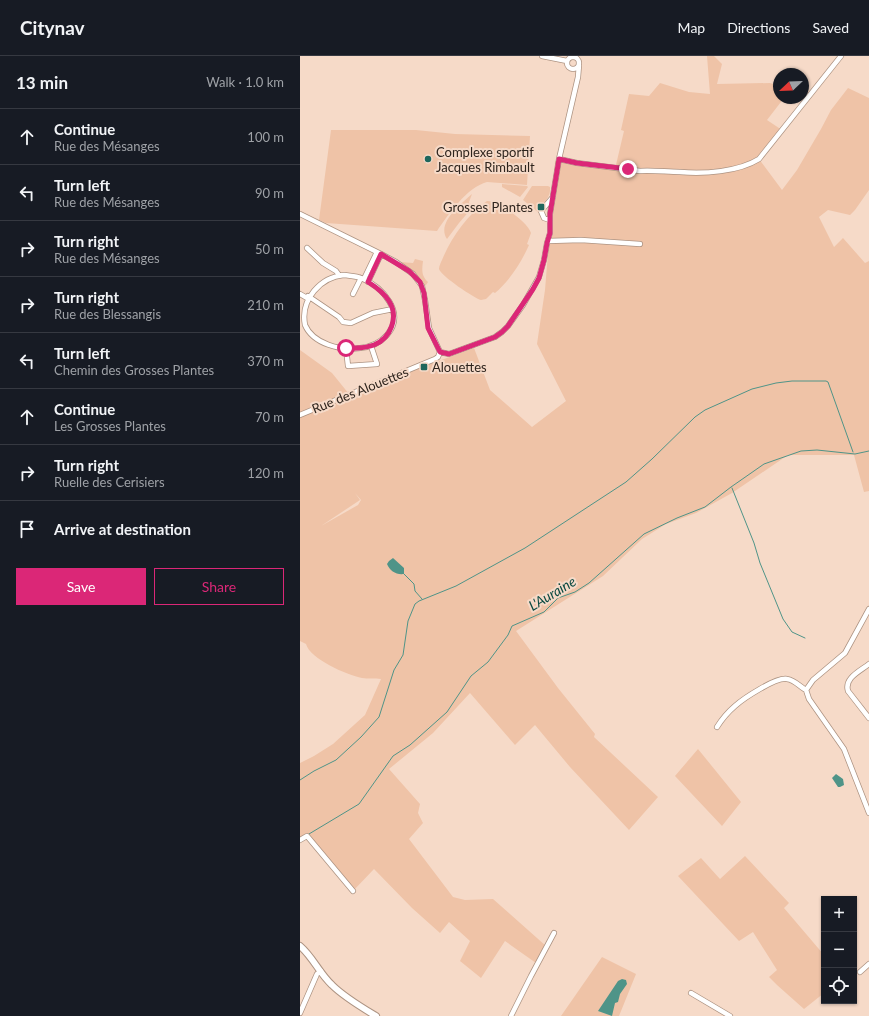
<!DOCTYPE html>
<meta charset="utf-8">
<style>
body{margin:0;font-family:Lato,sans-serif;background:#242831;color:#f1f3f6}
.controls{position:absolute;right:12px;bottom:12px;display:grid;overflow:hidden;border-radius:0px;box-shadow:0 1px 3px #0004}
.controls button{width:36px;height:36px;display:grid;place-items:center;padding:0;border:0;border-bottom:1px solid #363941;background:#171b24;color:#f1f3f6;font:20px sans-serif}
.compass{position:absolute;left:473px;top:12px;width:36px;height:36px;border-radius:50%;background:#171b24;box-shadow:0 1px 3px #0004;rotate:247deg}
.stop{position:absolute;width:12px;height:12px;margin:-9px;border:3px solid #db2777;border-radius:50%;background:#fff}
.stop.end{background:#db2777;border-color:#fff;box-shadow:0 1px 4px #0008}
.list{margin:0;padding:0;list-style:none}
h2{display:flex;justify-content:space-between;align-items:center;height:52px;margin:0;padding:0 16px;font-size:17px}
h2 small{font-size:13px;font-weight:400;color:#9ea1a6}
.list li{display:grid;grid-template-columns:26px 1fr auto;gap:12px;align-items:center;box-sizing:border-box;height:56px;padding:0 16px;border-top:1px solid #363941}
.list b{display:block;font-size:15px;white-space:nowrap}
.list p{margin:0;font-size:13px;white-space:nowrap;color:#9ea1a6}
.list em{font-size:13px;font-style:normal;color:#9ea1a6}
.actions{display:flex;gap:8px;padding:12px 16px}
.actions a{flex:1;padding:9px 0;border:1px solid #db2777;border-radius:0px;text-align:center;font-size:14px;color:#db2777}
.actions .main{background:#db2777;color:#fff}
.icon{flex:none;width:22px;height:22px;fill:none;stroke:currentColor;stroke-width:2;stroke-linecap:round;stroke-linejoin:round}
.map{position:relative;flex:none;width:569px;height:960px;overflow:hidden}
header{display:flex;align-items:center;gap:24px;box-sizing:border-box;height:56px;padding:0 20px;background:#171b24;border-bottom:1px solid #363941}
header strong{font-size:19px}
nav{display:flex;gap:22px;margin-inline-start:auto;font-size:14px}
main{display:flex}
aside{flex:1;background:#171b24}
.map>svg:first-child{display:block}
.green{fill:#efc3a7;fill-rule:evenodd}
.water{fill:#4f9488}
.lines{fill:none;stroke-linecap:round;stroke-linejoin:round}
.stream{stroke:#4f9488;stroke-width:1}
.minor-casing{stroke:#ad9382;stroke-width:6}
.secondary-casing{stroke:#ad9382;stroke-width:8}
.minor{stroke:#fff;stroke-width:4.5}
.secondary{stroke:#fff;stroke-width:6}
.route{stroke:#db2777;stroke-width:5}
.poi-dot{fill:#1e665c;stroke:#f6dac8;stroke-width:1.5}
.labels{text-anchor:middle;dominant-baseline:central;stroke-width:4;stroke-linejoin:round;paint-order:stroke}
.poi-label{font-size:13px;fill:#2e241d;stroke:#f6dac8;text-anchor:start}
.street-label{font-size:13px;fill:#2e241d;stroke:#f6dac8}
.water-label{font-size:14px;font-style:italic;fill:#0b4a42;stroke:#f6dac8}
</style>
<header>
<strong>Citynav</strong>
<nav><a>Map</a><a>Directions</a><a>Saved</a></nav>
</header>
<main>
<aside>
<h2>13 min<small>Walk · 1.0 km</small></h2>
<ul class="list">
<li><svg class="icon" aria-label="ahead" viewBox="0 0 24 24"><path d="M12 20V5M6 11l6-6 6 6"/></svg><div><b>Continue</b><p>Rue des Mésanges</p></div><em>100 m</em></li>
<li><svg class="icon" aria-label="left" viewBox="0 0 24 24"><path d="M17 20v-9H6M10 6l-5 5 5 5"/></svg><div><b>Turn left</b><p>Rue des Mésanges</p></div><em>90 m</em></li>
<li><svg class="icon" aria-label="right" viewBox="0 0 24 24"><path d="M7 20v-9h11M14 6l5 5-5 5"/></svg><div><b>Turn right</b><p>Rue des Mésanges</p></div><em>50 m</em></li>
<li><svg class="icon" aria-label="right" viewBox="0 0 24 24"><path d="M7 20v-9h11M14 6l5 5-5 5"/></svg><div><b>Turn right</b><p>Rue des Blessangis</p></div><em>210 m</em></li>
<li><svg class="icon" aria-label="left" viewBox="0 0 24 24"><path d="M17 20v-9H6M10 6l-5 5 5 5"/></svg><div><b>Turn left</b><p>Chemin des Grosses Plantes</p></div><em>370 m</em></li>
<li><svg class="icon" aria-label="ahead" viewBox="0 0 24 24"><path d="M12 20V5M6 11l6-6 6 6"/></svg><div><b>Continue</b><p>Les Grosses Plantes</p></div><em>70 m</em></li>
<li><svg class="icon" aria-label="right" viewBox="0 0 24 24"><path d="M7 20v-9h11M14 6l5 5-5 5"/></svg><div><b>Turn right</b><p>Ruelle des Cerisiers</p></div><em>120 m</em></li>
<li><svg class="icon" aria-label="arrive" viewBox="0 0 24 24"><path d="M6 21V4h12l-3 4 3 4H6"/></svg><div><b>Arrive at destination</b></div></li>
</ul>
<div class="actions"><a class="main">Save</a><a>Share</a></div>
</aside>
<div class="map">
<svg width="569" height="960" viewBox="0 0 569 960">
<rect width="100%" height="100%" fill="#f6dac8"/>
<path class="green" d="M407 0H414L422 8 417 28 470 27 479 30V42H484L467 64 482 74 459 103 482 134 497 114 521 73 531 54 548 32 569 42V134L555 154 550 159 528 154 519 161 534 191 543 182 565 207 569 205V435L564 436 554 399H488L432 437 396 457 366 468 342 483 303 520 216 575 258 632 295 678 294 681 358 741 329 774 270 711 235 669 215 689 170 637 133 677 89 713 120 748 118 757 123 767 109 783 153 841 165 844 193 843 246 890 236 907 205 885 181 922 160 905 170 885 149 866 140 877 112 852 74 813 53 835 7 780 0 784V707L14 700 33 688 65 659 81 623C75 622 68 623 62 622 47 619 10 603 6 588L0 585V294L32 317 49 338 174 292 190 334 232 371 266 345 237 288 245 234 249 185 252 180 255 105 315 113 324 75 321 74 329 38 349 40 360 27 389 36 410 38ZM55 437 61 444 58 449 21 470 60 444Z
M31 74H116L155 78 230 80 227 129 187 126C167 131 148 159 137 175L26 167 19 164Z
M202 128 227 130 228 131 220 141 202 131Z
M232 130H248L250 131C251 145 240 146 239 157L223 144Z
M172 138 169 146 171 153 159 167 147 183C136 167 161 148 172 138Z
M187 145C197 144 228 166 231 177L227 188 229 189C221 207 210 224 195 237L193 236 186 243 181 244C174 242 141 220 139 213 139 210 141 206 142 204 151 182 167 159 187 145Z
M115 203 123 205C122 213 121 220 128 226L126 229 125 230 115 219 100 206 113 207Z
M398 693 441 746 422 770 375 720Z
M445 800 489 847 484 852 524 899V937L504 953 477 929 469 921 477 914 453 876 439 885 378 820 401 802 420 823Z
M302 901 336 918 319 960H261Z"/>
<path class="water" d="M93 502 104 512V518C96 519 90 515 87 508L89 505Z
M536 718 543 723 544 729 540 731H538L532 722Z
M322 923 326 924 327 928 320 938 318 946 315 947 312 960 298 955 318 925Z"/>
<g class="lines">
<path class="stream" d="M432 432 454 487 460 507 483 563 492 576 505 582
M104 518 114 528 115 535 122 543
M0 724 14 715 36 704 61 681 79 661 94 614 103 599 108 565 115 548 119 545 156 530 225 492 326 426 352 403 395 361 405 354 452 333 476 327 492 325H526L528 326 553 396
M9 778 59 748 93 700 110 689 147 656 171 620 188 606 208 579 212 570 244 556 258 542 275 536 289 527 344 478 377 462 405 451 431 431 464 408 501 395 517 394 555 398 569 395"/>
<g class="minor-casing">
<path id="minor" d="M242 0 267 5
M267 7a6 6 0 1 1 12 0a6 6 0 1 1-12 0Z
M259 103 277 107 340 115C353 114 367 116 380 116 404 118 438 116 459 103L541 0
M0 158 81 198 96 206 113 218 122 230 125 244 129 272 140 296
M250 164 244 162 241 155 253 141
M248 185 281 184 340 188
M7 192 23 207 36 215 39 219
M44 219C50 220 56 220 61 222 83 231 106 257 87 279 80 287 71 291 60 292 41 295 13 288 5 269 0 243 21 221 44 219Z
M64 223 77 196
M68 226 81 198
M0 238 7 242
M53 238 61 222
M8 240 39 261 43 266 51 267 73 257 93 253
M46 292 48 310 77 308 71 290
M140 296 149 298 195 281 202 276 208 270 223 249 239 221 244 204 247 187 250 177V158L259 103 278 21 279 9
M0 359 135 303 138 301 140 296
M569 553 545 597 513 624 506 634 509 643 544 693 569 757
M569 608C560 615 544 622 548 635L569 662
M417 671C422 663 428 656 435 650 444 642 476 621 487 623 495 624 500 631 506 634
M0 784 7 780 53 835
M560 916 569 908
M391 937 430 960
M0 957 17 918 21 915
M211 960 231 920 254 877"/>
</g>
<g class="secondary-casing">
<path id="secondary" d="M0 890C13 901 19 917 32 929 44 941 61 951 76 960"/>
</g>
<use href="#minor" class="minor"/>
<use href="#secondary" class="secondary"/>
</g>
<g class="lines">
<path class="route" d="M46 292C56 293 65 292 74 289 91 282 99 261 89 245 84 237 76 231 68 226L81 198 109 215 120 226 124 237 128 272 140 296 149 298 195 281 202 276 208 270 233 233 239 222 244 204 247 187 250 177V158L259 103 277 107 328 113"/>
</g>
<g class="poi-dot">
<circle cx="128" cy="103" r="4"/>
<rect x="237" y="147" width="8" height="8" rx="2"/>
<rect x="120" y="307" width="8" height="8" rx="2"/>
</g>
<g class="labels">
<g class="poi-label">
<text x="136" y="96">Complexe sportif<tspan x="136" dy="15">Jacques Rimbault</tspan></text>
<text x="233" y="151" text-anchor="end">Grosses Plantes</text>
<text x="132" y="311">Alouettes</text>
</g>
<g class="street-label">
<text transform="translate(60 334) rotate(-22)">Rue des Alouettes</text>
</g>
<g class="water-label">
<text transform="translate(252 537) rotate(-31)">L'Auraine</text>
</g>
</g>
</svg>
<div class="controls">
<button>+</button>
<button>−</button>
<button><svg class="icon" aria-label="locate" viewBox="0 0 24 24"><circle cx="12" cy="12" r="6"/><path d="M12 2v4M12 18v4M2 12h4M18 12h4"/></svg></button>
</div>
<svg class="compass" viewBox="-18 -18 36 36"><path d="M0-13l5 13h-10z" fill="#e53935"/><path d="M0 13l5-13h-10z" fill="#9ea1a6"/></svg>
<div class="stop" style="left:46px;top:292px"></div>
<div class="stop end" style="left:328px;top:113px"></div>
</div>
</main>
